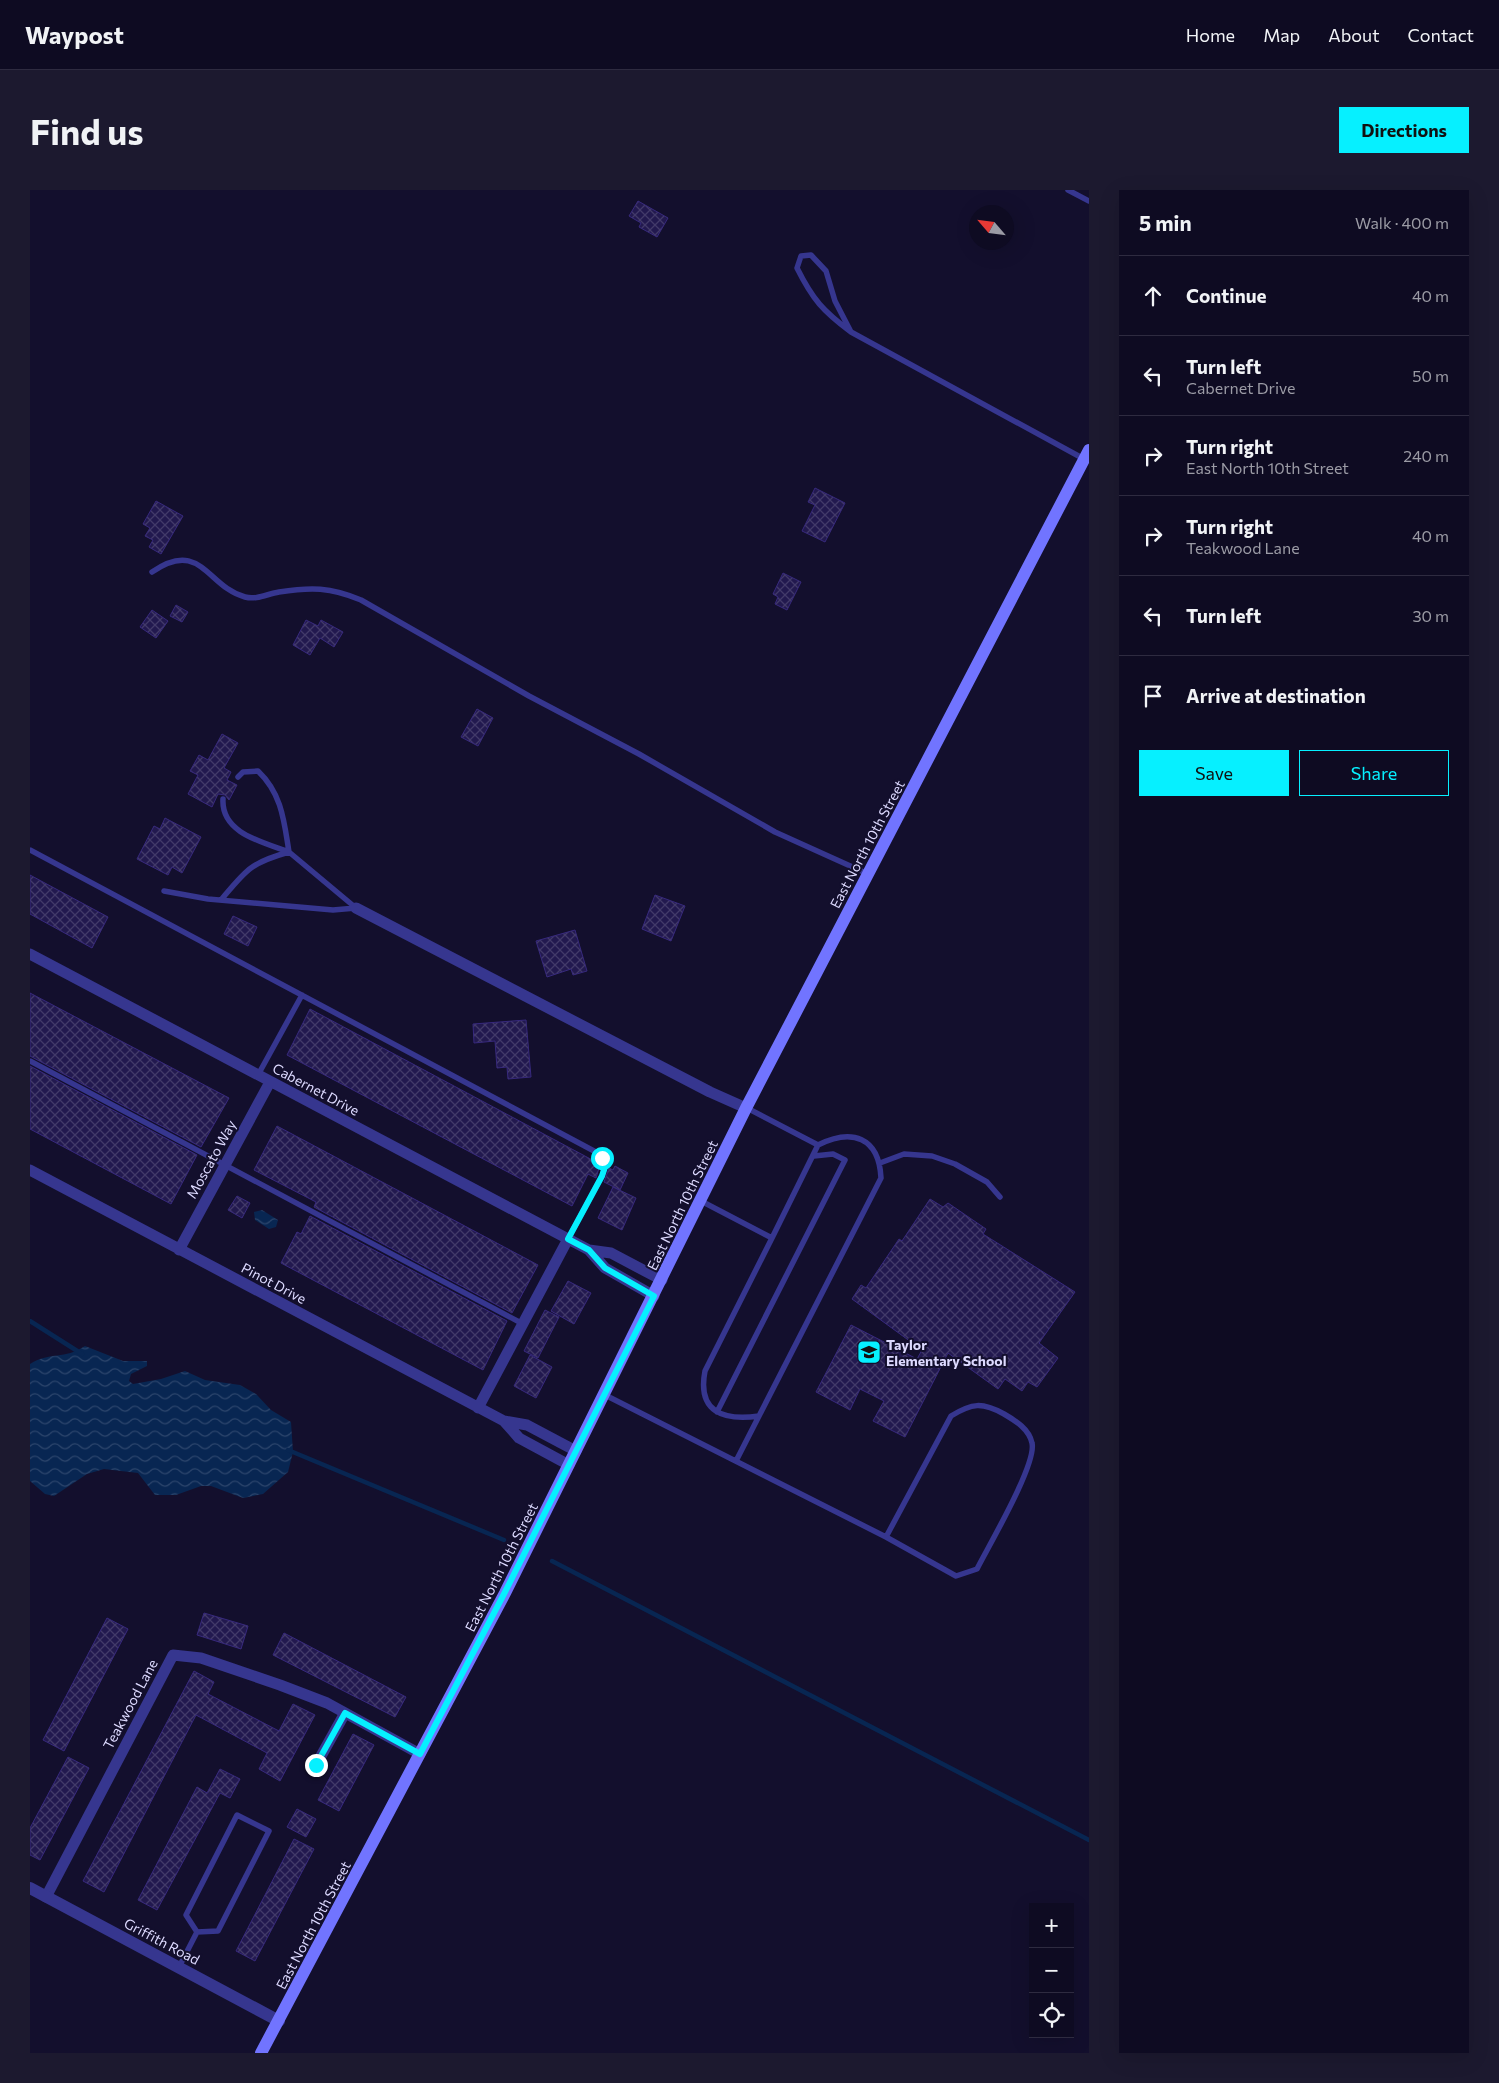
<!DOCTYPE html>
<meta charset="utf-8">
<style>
body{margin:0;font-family:Commissioner,sans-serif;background:#1c192f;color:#f1f3f6}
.controls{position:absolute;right:15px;bottom:15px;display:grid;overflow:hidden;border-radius:0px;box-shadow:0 5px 20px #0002}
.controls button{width:45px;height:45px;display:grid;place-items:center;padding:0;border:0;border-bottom:1px solid #2e2b40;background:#0e0b22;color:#f1f3f6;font:25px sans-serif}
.compass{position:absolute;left:939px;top:15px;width:45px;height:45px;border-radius:50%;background:#0e0b22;box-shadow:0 5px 20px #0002;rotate:298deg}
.stop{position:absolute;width:15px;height:15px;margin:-11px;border:4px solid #06f0ff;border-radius:50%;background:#fff}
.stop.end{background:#06f0ff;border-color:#fff;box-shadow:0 1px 5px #0008}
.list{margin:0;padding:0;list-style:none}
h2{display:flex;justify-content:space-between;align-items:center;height:65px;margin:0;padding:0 20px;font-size:21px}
h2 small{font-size:16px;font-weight:400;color:#9b9ba5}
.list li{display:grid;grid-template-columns:32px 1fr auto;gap:15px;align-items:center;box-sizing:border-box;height:80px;padding:0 20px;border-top:1px solid #2e2b40}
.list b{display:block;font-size:19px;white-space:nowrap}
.list p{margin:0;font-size:16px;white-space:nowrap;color:#9b9ba5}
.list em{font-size:16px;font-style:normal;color:#9b9ba5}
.actions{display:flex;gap:10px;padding:15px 20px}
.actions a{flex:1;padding:11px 0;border:1px solid #06f0ff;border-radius:0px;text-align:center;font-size:18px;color:#06f0ff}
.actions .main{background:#06f0ff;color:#111}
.icon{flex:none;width:28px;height:28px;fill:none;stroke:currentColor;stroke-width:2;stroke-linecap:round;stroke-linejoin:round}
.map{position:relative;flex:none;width:1059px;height:1863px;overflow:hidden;border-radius:0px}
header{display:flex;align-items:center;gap:30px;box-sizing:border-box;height:70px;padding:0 25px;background:#0e0b22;border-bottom:1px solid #2e2b40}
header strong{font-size:24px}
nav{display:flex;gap:28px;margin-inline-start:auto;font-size:18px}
.intro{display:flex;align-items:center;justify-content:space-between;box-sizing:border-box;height:120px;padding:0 30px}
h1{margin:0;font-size:35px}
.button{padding:12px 22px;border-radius:0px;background:#06f0ff;color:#111;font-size:18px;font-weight:700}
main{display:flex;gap:30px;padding:0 30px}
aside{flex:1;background:#0e0b22;border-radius:0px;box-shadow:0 5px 20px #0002}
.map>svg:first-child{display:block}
.water{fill:url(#water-waves)}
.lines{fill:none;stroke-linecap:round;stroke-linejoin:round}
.stream{stroke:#082652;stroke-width:4.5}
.building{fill:url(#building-cross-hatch);stroke:#37297d}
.service{stroke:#36368f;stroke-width:5.5}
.minor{stroke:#36368f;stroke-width:11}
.tertiary{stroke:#36368f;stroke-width:12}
.secondary{stroke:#7174ff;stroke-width:12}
.route{stroke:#06f0ff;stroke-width:6}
.labels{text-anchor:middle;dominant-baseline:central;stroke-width:4;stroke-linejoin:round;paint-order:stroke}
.street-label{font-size:14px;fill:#dddaff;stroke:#130f2d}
.poi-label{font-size:14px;font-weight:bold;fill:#dddaff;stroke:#130f2d;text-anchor:start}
</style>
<header>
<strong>Waypost</strong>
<nav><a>Home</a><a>Map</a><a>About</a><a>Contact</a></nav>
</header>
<div class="intro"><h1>Find us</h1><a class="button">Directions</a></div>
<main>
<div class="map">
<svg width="1059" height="1863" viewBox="0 0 1059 1863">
<defs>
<pattern id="water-waves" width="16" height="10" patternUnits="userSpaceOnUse" patternTransform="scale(1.25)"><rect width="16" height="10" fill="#082652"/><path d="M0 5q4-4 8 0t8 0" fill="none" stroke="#2c456c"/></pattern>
<pattern id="building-cross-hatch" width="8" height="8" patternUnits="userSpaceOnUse" patternTransform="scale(1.25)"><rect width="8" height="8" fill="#22194f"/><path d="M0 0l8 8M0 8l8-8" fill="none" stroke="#423a69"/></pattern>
</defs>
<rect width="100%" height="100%" fill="#130f2d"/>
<path class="water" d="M232 1020 248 1030 246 1037 239 1039 225 1030 224 1022Z
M55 1156 93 1171H117V1176L101 1184 99 1191 103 1194 131 1189 155 1181 175 1190 210 1195 226 1204 241 1220 261 1232 263 1262 258 1282 233 1304 213 1308 181 1296H171L146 1305H125L108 1283 74 1279 57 1284 24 1306 15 1304 0 1291V1174C21 1161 34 1170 55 1156Z"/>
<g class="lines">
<path class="stream" d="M0 1131 52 1164
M258 1260 474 1350
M522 1371 1059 1650"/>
</g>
<path class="building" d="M608 11 638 28 627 47 609 37 611 33 599 26Z
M785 298 815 313 795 352 772 341 785 315 778 312Z
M126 311 153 326 131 364 119 357 123 350 115 346 120 338 113 334Z
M753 383 771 392 757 420 745 414 748 407 743 404Z
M146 415 158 422 152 432 140 426Z
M122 420 138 431 126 448 110 437Z
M276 430 288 436 291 430 313 442 304 457 290 448 280 465 263 455Z
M447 519 463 528 448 556 431 547Z
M192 544 208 553 194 578 201 582 197 590 207 595 199 610 195 605 188 604 182 617 158 604 168 585 160 581 169 565 178 570Z
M135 628 171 647 152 683 142 677 138 685 107 669 124 636 130 639Z
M0 685 78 727 62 758 0 724Z
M625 705 655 716 641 751 612 739Z
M203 726 227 737 218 756 194 744Z
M545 740 557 781 543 785 541 779 517 787 506 751Z
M0 803 199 908 171 957 0 866Z
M280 819 568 973 569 978 566 988 558 984 542 1016 257 865Z
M496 830 501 887 478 889 477 877 467 878 465 851 444 853 443 834Z
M0 876 167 965 141 1014 0 939Z
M247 936 508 1075 482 1123 284 1017 286 1012 224 980Z
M585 976 598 983 590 1000 574 992 579 978 583 980Z
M583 997 606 1008 592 1040 568 1028Z
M207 1006 220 1013 212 1028 198 1020Z
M900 1009 913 1017 918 1013 956 1039 953 1044 1045 1102 1009 1153 1028 1168 1007 1197 998 1192 992 1201 975 1189 968 1199 918 1163 875 1247 843 1231 854 1211 830 1199 820 1220 786 1202 821 1135 887 1169 892 1160 822 1109 831 1095 836 1098 869 1049 872 1051Z
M280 1026 477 1131 453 1180 251 1073 267 1042 271 1044Z
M538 1091 561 1103 544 1134 521 1121Z
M515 1120 529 1127 508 1168 494 1161Z
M500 1165 522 1177 506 1208 484 1196Z
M174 1423 218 1436 211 1459 167 1445Z
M77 1428 98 1439 34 1561 13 1550Z
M254 1443 376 1507 365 1527 243 1465Z
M164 1481 184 1492 178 1504 249 1541 263 1514 285 1525 250 1591 229 1579 237 1563 166 1525 74 1702 53 1691Z
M323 1544 344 1555 309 1621 288 1610Z
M38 1567 59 1578 10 1670 0 1665V1638Z
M190 1579 210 1589 200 1608 190 1603 127 1720 108 1710 167 1597 177 1603Z
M267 1619 286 1629 276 1647 257 1637Z
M264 1649 284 1659 225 1771 206 1761Z"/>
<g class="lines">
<path class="service" d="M1038 0 1059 11
M821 142C793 121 783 110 767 78L771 66 781 65 796 81 805 111 821 142 1054 269
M122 382C171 348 177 397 215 407 227 410 237 404 249 402 281 397 300 397 331 410L499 506 609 564 745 642 838 684
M208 587 213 582 228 581C252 604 254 631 259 662L326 718
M193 609C191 643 232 652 259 662
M0 660 564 961C574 969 576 975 572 986L538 1049
M134 701 178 709 303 720 326 718
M191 710C216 680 220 673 259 662
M0 871 493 1134
M228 885 272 805
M717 918 788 955
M850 973 874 964 902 966 925 974 957 992 970 1007
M671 1011 742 1048 788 955C822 938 849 947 851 988L729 1226C693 1231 667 1222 675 1181L742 1048
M575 1205 856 1347 926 1386 947 1379C958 1357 1007 1274 1002 1253 999 1239 986 1231 974 1224 952 1212 942 1213 921 1226L856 1347
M687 1222 815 970 803 964 784 966
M706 1271 729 1226
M149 1777 167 1742 156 1725 207 1625 239 1641 188 1741 167 1742"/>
<path class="minor" d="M326 718 680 902 716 918
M0 764 559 1060
M0 980 474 1231
M149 1060 240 892
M624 1106 575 1078 559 1060 581 1063 632 1090
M448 1218 538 1049
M539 1275 489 1248 474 1231 497 1235 546 1261
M286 1575 315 1523
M16 1707 143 1465 171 1468 250 1495 297 1513 390 1564"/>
<path class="tertiary" d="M0 1698 249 1831"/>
<path class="secondary" d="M231 1863 475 1403 716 918 1059 260"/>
</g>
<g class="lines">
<path class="route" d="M286 1575 315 1523 390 1564 475 1402 624 1106 575 1078 559 1060 538 1049 572 986 575 977 572 968"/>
</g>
<defs>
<g id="school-square" transform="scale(1.25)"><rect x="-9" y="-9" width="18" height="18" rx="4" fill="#06f0ff" stroke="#130f2d"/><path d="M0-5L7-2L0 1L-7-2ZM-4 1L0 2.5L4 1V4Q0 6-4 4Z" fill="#111"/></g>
</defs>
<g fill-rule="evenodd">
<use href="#school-square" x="839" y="1162"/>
</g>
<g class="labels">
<g class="street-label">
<text transform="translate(837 654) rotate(-62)">East North 10th Street</text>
<text transform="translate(286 899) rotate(28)">Cabernet Drive</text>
<text transform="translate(181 969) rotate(-61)">Moscato Way</text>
<text transform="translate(652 1015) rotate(-64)">East North 10th Street</text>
<text transform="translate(244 1093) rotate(28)">Pinot Drive</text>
<text transform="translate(471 1377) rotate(-63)">East North 10th Street</text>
<text transform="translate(100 1514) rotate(-62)">Teakwood Lane</text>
<text transform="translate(283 1735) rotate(-62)">East North 10th Street</text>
<text transform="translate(132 1751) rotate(28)">Griffith Road</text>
</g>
<g class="poi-label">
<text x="856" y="1154">Taylor<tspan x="856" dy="16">Elementary School</tspan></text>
</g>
</g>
</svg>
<div class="controls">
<button>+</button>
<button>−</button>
<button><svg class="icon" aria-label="locate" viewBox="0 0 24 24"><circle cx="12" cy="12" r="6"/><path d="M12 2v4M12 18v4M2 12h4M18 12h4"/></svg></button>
</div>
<svg class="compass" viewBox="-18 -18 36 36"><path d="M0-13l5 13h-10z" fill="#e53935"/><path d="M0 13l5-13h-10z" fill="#9b9ba5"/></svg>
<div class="stop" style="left:572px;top:968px"></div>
<div class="stop end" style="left:286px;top:1575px"></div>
</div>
<aside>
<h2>5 min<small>Walk · 400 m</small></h2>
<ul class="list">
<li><svg class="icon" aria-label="ahead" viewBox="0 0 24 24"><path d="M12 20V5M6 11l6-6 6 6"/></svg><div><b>Continue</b></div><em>40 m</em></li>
<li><svg class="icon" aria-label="left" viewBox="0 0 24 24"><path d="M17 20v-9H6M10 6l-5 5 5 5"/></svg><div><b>Turn left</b><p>Cabernet Drive</p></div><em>50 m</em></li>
<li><svg class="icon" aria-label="right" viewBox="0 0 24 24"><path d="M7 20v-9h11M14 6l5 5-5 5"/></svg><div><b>Turn right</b><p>East North 10th Street</p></div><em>240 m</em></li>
<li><svg class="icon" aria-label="right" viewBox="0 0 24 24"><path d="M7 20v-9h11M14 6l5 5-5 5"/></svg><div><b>Turn right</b><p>Teakwood Lane</p></div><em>40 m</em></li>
<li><svg class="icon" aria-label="left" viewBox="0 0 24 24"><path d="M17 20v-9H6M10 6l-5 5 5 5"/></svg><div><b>Turn left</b></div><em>30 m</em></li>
<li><svg class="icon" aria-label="arrive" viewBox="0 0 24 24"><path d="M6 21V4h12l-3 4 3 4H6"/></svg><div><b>Arrive at destination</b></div></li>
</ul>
<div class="actions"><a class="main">Save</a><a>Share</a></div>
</aside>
</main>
